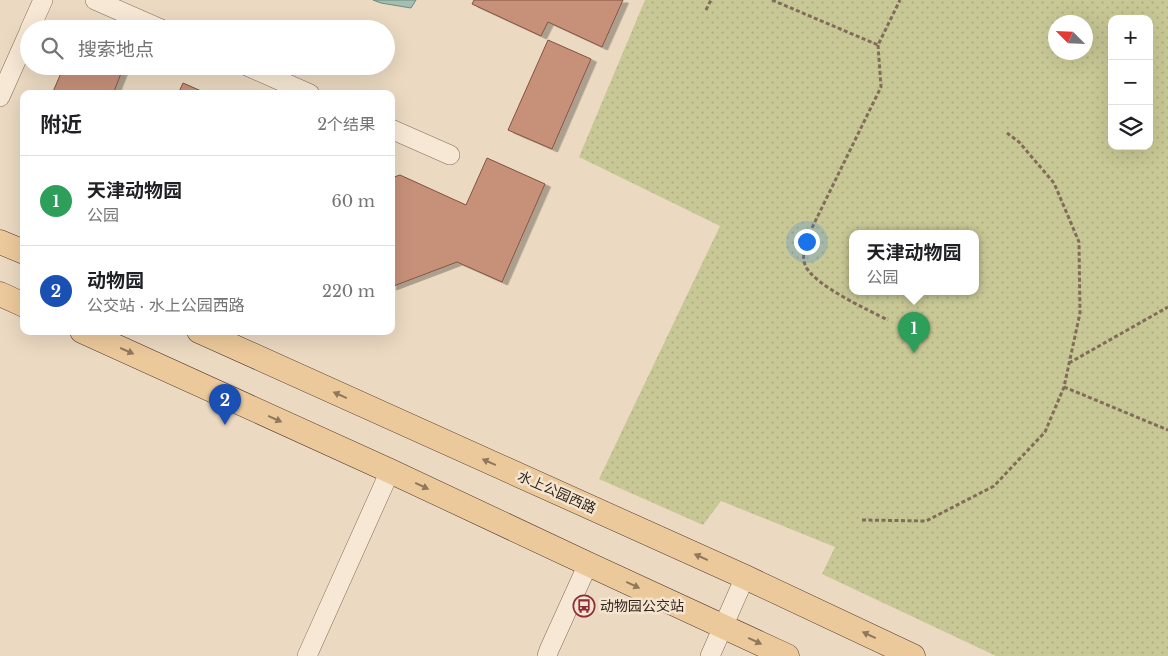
<!DOCTYPE html>
<html lang="zh">
<meta charset="utf-8">
<style>
body{margin:0;font-family:"Libre Baskerville","Noto Sans SC",serif;background:#f2f2f2;color:#202124}
.controls{position:absolute;right:15px;top:15px;display:grid;overflow:hidden;border-radius:10px;box-shadow:0 5px 20px #0002}
.controls button{width:45px;height:45px;display:grid;place-items:center;padding:0;border:0;border-bottom:1px solid #e0e0e0;background:#fff;color:#202124;font:25px sans-serif}
.compass{position:absolute;left:1048px;top:15px;width:45px;height:45px;border-radius:50%;background:#fff;box-shadow:0 5px 20px #0002;rotate:294deg}
.you{position:absolute;left:806px;top:241px;width:18px;height:18px;margin:-12px;border:4px solid #fff;border-radius:50%;background:#1a73e8;box-shadow:0 0 0 8px #1a73e833}
.badge{display:grid;place-items:center;width:32px;height:32px;border-radius:50%;background:#8e2e3a;color:#fff;font-size:16px;font-weight:700}
.pin{position:absolute;translate:-50% -41px;filter:drop-shadow(0 1px 2px #0008)}
.pin::after{content:'';position:absolute;top:26px;width:18px;height:15px;background:inherit;clip-path:polygon(0 0,100% 0,50% 100%)}
.popup{position:absolute;left:849px;top:230px;width:130px;height:65px;box-sizing:border-box;display:grid;place-content:center;border-radius:10px;background:#fff;filter:drop-shadow(0 1px 4px #0005);font-size:16px;white-space:nowrap;color:#757577}
.popup b{font-size:19px;color:#202124}
.popup::after{content:'';position:absolute;left:50%;top:100%;margin-left:-10px;border:10px solid transparent;border-top-color:#fff}
.list{margin:0;padding:0;list-style:none}
h2{display:flex;justify-content:space-between;align-items:center;height:65px;margin:0;padding:0 20px;font-size:21px}
h2 small{font-size:16px;font-weight:400;color:#757577}
.list li{display:grid;grid-template-columns:32px 1fr auto;gap:15px;align-items:center;box-sizing:border-box;height:90px;padding:0 20px;border-top:1px solid #e0e0e0}
.list b{display:block;font-size:19px;white-space:nowrap}
.list p{margin:0;font-size:16px;white-space:nowrap;color:#757577}
.list em{font-size:16px;font-style:normal;color:#757577}
.icon{flex:none;width:28px;height:28px;fill:none;stroke:currentColor;stroke-width:2;stroke-linecap:round;stroke-linejoin:round}
.map{position:relative;flex:none;width:1168px;height:656px;overflow:hidden}
.search{position:absolute;background:#fff;box-shadow:0 5px 20px #0002;left:20px;top:20px;width:375px;height:55px;display:flex;align-items:center;gap:12px;box-sizing:border-box;padding:0 18px;border-radius:28px;color:#757577;font-size:19px}
.panel{position:absolute;background:#fff;box-shadow:0 5px 20px #0002;left:20px;top:90px;width:375px;height:245px;border-radius:10px}
.map>svg:first-child{display:block}
.grass{fill:url(#grass-dots);fill-rule:evenodd}
.water{fill:#a4beb3;stroke:#6c8b7f}
.building{fill:#c79079;stroke:#815341;filter:url(#shadow)}
.lines{fill:none;stroke-linecap:round;stroke-linejoin:round}
.minor-casing{stroke:#836b5a;stroke-width:20}
.major-casing{stroke:#513a2e;stroke-width:25}
.path{stroke:#836b5a;stroke-width:3;stroke-dasharray:4 2.5;stroke-linecap:butt}
.minor{stroke:#f6e8d4;stroke-width:19}
.major{stroke:#ecc99b;stroke-width:24}
.oneway{fill:#90785c}
.labels{text-anchor:middle;dominant-baseline:central;stroke-width:5;stroke-linejoin:round;paint-order:stroke}
.street-label{font-size:14px;fill:#34261d;stroke:#f3e5d0}
.poi-label{font-size:14px;fill:#34261d;stroke:#f3e5d0;text-anchor:start}
</style>
<div class="map">
<svg width="1168" height="656" viewBox="0 0 1168 656">
<defs>
<pattern id="grass-dots" width="8" height="8" patternUnits="userSpaceOnUse" patternTransform="scale(1.25)"><rect width="8" height="8" fill="#c8c896"/><path d="M2 2h.1M6 6h.1" fill="none" stroke="#acac81" stroke-width="1.8" stroke-linecap="round"/></pattern>
<filter id="shadow"><feDropShadow dx="5.5" dy="3" stdDeviation="0" flood-color="#0004"/></filter>
</defs>
<rect width="100%" height="100%" fill="#ebd9c1"/>
<path class="grass" d="M645 0H1168V656H996L822 574 835 547 721 501 703 525 599 479 720 226 579 157ZM1112 19H1149V146H1112ZM1056 22H1086V52H1056ZM853 234H975V292H853Z"/>
<path class="water" d="M373 0H416L411 8 381 3Z"/>
<path class="building" d="M474 0H623L602 47 548 22 541 36 472 4Z
M548 40 591 59 552 149 508 130Z
M64 66H124L113 94H52Z
M183 83 208 94H178Z
M487 158 545 184 502 282 457 262 391 287V178L400 175 466 205Z"/>
<g class="lines">
<g class="minor-casing">
<path id="minor" d="M95 0 161 29
M30 29 43 0
M247 66 310 94
M0 97 29 32
M391 129 450 155
M307 656 390 471
M547 656 549 650 588 564
M710 656 745 577"/>
</g>
<g class="major-casing">
<path id="major" d="M0 242 24 252
M0 294 24 305
M82 331 390 471 588 564 787 656
M199 331 745 577 913 656"/>
</g>
<path class="path" d="M772 0 878 45 900 0
M706 10 711 0
M878 45 881 87 808 236C805 246 801 257 806 267 816 286 868 310 888 320
M1069 363 1168 307
M1064 387 1168 430
M862 520 926 521 994 486 1045 432 1064 387 1080 313 1079 242 1054 183 1019 142 1007 133"/>
<use href="#minor" class="minor"/>
<use href="#major" class="major"/>
</g>
<defs><path id="oneway-solid" d="M-6-.8H1V-3.2L6.5 0L1 3.2V.8H-6Z" transform="scale(1.25)"/></defs>
<g class="oneway">
<use href="#oneway-solid" transform="translate(127 351) rotate(24)"/>
<use href="#oneway-solid" transform="translate(340 395) rotate(-156)"/>
<use href="#oneway-solid" transform="translate(275 419) rotate(24)"/>
<use href="#oneway-solid" transform="translate(489 462) rotate(-156)"/>
<use href="#oneway-solid" transform="translate(422 486) rotate(25)"/>
<use href="#oneway-solid" transform="translate(701 557) rotate(-156)"/>
<use href="#oneway-solid" transform="translate(633 585) rotate(25)"/>
<use href="#oneway-solid" transform="translate(869 635) rotate(-155)"/>
<use href="#oneway-solid" transform="translate(755 641) rotate(25)"/>
</g>
<defs>
<g id="bus-ring" transform="scale(1.125)"><circle r="9.5" fill="#f3e5d0" stroke="#8e2e3a" stroke-width="1.5"/><path d="M-5-6H5V4H4V6H2V4H-2V6H-4V4H-5ZM-3.5-4V0h7V-4ZM-3.5 1.2v1.5H-2V1.2ZM2 1.2v1.5H3.5V1.2Z" fill="#8e2e3a"/></g>
</defs>
<g fill-rule="evenodd">
<use href="#bus-ring" x="584" y="606"/>
</g>
<g class="labels">
<g class="street-label">
<text transform="translate(557 492) rotate(24)">水上公园西路</text>
</g>
<g class="poi-label">
<text x="600" y="606">动物园公交站</text>
</g>
</g>
</svg>
<div class="controls">
<button>+</button>
<button>−</button>
<button><svg class="icon" aria-label="layers" viewBox="0 0 24 24"><path d="M12 4l9 5-9 5-9-5zM3 14l9 5 9-5"/></svg></button>
</div>
<svg class="compass" viewBox="-18 -18 36 36"><path d="M0-13l5 13h-10z" fill="#e53935"/><path d="M0 13l5-13h-10z" fill="#757577"/></svg>
<div class="you"></div>
<div class="pin badge" style="left:914px;top:353px;background:#2e9e5b">1</div>
<div class="popup"><b>天津动物园</b>公园</div>
<div class="pin badge" style="left:225px;top:425px;background:#1a4fb4">2</div>
<div class="search"><svg class="icon" aria-label="search" viewBox="0 0 24 24"><circle cx="10" cy="10" r="6"/><path d="M15 15l6 6"/></svg>搜索地点</div>
<section class="panel">
<h2>附近<small>2个结果</small></h2>
<ul class="list">
<li><span class="badge" style="background:#2e9e5b">1</span><div><b>天津动物园</b><p>公园</p></div><em>60 m</em></li>
<li><span class="badge" style="background:#1a4fb4">2</span><div><b>动物园</b><p>公交站 · 水上公园西路</p></div><em>220 m</em></li>
</ul>
</section>
</div>
